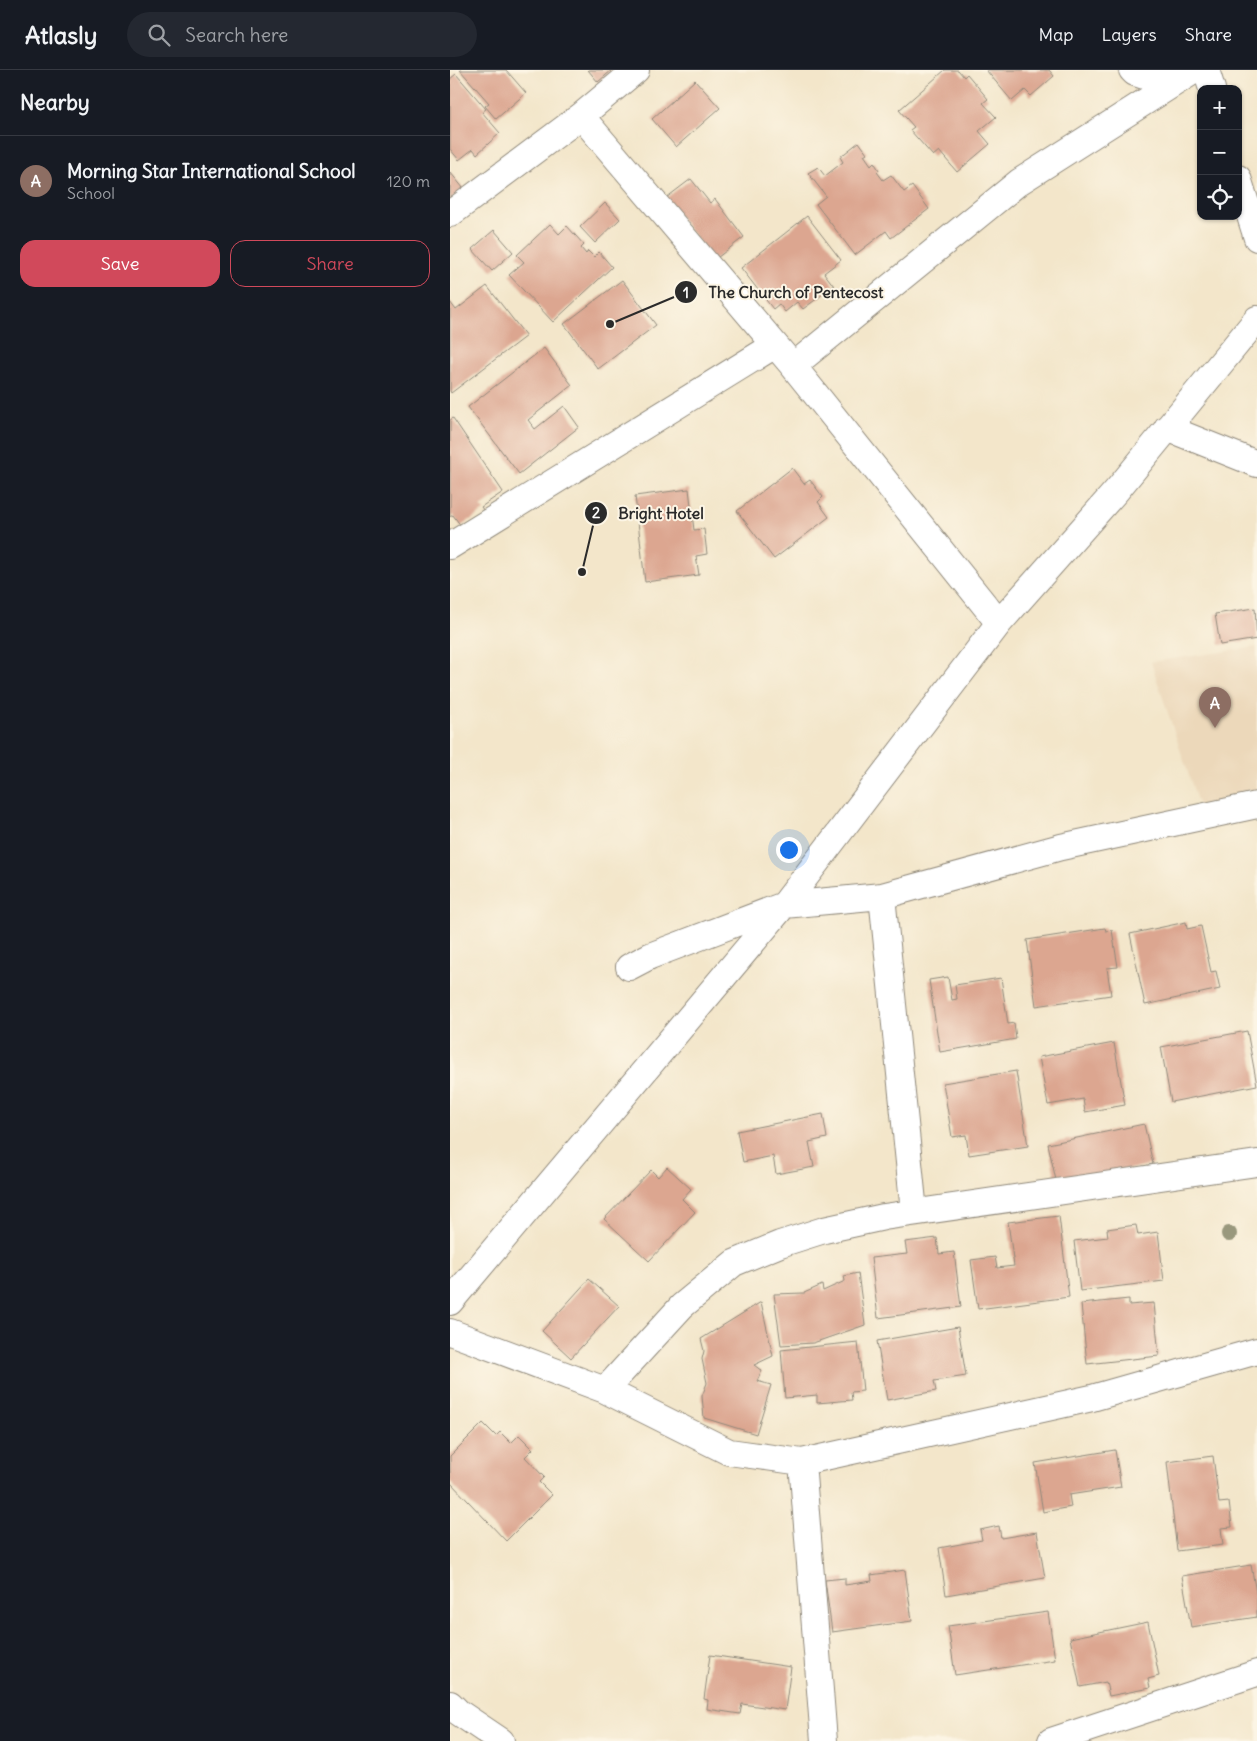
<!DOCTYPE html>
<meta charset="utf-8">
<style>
body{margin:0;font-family:Delius,sans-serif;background:#242831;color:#f1f3f6}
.controls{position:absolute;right:15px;top:15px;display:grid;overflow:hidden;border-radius:10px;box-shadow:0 1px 4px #0004}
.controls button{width:45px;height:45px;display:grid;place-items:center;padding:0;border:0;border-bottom:1px solid #363941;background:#171b24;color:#f1f3f6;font:25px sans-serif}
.you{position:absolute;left:338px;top:779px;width:18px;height:18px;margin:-12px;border:4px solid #fff;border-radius:50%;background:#1a73e8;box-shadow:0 0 0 8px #1a73e833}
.badge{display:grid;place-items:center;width:32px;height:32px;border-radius:50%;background:#d1495b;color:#fff;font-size:16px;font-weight:700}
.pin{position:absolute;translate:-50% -41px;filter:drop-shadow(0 1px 2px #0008)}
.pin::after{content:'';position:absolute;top:26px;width:18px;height:15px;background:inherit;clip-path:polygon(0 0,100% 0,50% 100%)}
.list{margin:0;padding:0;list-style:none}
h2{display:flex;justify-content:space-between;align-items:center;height:65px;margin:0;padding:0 20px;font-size:21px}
h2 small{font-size:16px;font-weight:400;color:#9ea1a6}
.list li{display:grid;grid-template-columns:32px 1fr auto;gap:15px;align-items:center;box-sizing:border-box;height:90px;padding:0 20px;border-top:1px solid #363941}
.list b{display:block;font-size:19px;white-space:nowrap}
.list p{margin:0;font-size:16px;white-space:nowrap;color:#9ea1a6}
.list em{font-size:16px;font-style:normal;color:#9ea1a6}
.actions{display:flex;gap:10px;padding:15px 20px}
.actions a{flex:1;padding:11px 0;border:1px solid #d1495b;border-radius:15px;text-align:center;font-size:18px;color:#d1495b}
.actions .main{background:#d1495b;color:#fff}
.icon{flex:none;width:28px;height:28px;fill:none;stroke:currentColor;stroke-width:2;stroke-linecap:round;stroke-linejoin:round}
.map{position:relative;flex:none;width:807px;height:1671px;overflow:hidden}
header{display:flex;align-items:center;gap:30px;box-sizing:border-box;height:70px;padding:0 25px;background:#171b24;border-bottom:1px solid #363941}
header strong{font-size:24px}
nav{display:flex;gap:28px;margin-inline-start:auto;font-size:18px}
.search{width:350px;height:45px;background:#242831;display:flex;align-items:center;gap:12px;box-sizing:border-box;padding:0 18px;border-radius:28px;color:#9ea1a6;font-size:19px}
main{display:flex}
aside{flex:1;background:#171b24}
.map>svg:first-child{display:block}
.built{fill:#ecd8ba}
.building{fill:#dca690}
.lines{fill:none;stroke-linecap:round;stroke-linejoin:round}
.minor-casing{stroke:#8f887a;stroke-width:28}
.minor{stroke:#fff;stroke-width:26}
.tree{fill:#99987d}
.leader{fill:none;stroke:#2b2b2b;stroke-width:2}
.callout-dot{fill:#2b2b2b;stroke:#fcf5e5;stroke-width:2}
.mark-label{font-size:15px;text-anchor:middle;font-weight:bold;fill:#fff}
.callout-label{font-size:16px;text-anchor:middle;font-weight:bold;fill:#2b2b2b;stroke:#fcf5e5;stroke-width:4;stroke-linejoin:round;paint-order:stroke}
</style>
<header>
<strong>Atlasly</strong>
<div class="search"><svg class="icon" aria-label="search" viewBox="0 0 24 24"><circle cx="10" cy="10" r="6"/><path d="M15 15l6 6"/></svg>Search here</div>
<nav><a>Map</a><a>Layers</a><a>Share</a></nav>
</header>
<main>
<aside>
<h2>Nearby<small></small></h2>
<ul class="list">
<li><span class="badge" style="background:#8d6e63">A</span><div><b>Morning Star International School</b><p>School</p></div><em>120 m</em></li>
</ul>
<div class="actions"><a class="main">Save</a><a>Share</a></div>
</aside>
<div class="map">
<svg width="807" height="1671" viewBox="0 0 807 1671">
<rect width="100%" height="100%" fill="#fcf5e5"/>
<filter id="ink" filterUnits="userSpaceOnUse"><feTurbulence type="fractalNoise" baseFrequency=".02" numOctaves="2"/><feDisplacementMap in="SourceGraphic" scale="10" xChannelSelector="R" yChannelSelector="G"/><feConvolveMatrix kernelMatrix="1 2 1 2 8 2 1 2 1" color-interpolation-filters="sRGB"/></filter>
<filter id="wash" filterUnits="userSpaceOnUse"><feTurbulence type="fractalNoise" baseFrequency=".0096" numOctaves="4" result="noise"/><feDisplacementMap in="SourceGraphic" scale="20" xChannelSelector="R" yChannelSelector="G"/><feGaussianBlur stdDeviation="1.12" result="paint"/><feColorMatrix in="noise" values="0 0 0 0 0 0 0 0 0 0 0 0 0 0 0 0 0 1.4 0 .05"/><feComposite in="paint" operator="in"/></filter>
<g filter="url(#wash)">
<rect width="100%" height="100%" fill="#f3e6ca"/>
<path class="built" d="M807 577V725L749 736 701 592Z"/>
<g id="blocks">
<path class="building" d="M10 0H56L76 23 46 49 35 36 39 33Z
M138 0H162L148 12Z
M495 0H508L514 7 517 4 538 29 533 33 546 47 529 61 540 74 507 102 489 81 483 86 460 60 464 57 449 40Z
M536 0H599L604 6 581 26 575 20 562 31Z
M6 4 36 39 32 42 50 63 27 84 23 79 9 90 0 79V9Z
M245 10 270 38 226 77 202 49Z
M409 72 417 83 414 85 421 95 424 92 429 100 427 102 433 110 441 105 454 122 462 116 479 139 441 168 436 161 405 185 366 134 376 126 358 103 368 97 375 106 393 92 390 87Z
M0 102 14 119 0 130Z
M241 109 260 133 265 129 294 167 263 191 216 128Z
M155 133 170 149 145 173 130 157Z
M357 146 391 190 374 203 384 216 353 239 347 232 335 242 329 234 323 239 291 198Z
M100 154 109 164 117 156 134 175 131 178 136 184 138 181 144 187 149 182 162 197 103 252 59 205 74 192 67 185Z
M44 160 63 182 42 201 22 179Z
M172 210 206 255 148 299 114 254Z
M37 216 76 266 1 323 0 321V232L6 240Z
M94 278 122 315 78 350 85 359 114 336 129 357 69 404 18 337Z
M3 348 53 422 31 437 34 441 11 456 3 445 0 447V350Z
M342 398 354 414 360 410 373 427 368 432 379 447 324 489 287 441Z
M239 419 244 460 254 459 257 484 246 486 249 505 195 512 185 426Z
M805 538 807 569 770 575 765 544Z
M736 852 737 859 751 856 761 902 766 901 770 919 695 935 680 864Z
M655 858 656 861 662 860 668 897 657 898 661 925 586 936 577 870Z
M498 907 502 930 507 929 505 915 551 908 558 954 564 953 566 969 490 982 479 910Z
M797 961 807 1015 721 1032 711 977Z
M664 973 675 1035 635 1042 633 1029 598 1035 589 987Z
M566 1001 578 1076 519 1085 516 1065 502 1067 493 1013Z
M373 1044 377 1068 359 1072 364 1097 326 1104 323 1086 293 1092 287 1061Z
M694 1054 703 1094 607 1115 598 1074Z
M217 1097 241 1119 232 1129 245 1142 199 1191 154 1149 201 1100 208 1107Z
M609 1146 619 1227 528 1239 521 1190 545 1187 547 1198 564 1196 558 1152Z
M686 1155 688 1165 708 1162 714 1211 630 1221 624 1171 658 1167 657 1159Z
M487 1168 489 1184 504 1182 511 1237 428 1248 421 1188 457 1184 455 1172Z
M408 1203 415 1255 363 1273 331 1275 324 1224 354 1223 372 1215 373 1221 395 1211 394 1206Z
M139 1209 169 1236 121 1288 92 1261Z
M679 1229V1235L704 1233 709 1286 637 1294 631 1234Z
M311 1232 323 1286 304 1295 312 1301 307 1311 321 1315 306 1364 254 1348 252 1326 257 1313 252 1289 254 1281 251 1269Z
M508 1257 516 1306 484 1311 486 1321 437 1330 427 1271Z
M408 1272 413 1321 401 1322 402 1330 367 1333V1325L335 1328 331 1280Z
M33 1353 46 1366 50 1362 61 1373 69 1365 83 1379 75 1387 94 1407 89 1412 102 1425 56 1471 0 1412V1386Z
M665 1380 671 1417 619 1425 621 1437 593 1442 585 1393Z
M763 1386 769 1433 779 1432 782 1457 771 1458 773 1475 727 1481 717 1392Z
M549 1456 551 1468 587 1462 595 1508 496 1525 489 1478 532 1470 530 1460Z
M801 1495 807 1528V1547L741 1557 732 1506Z
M455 1500 462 1551 382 1562 375 1510 395 1508V1515L422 1511 421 1505Z
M598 1542 605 1590 505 1605 498 1556Z
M698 1552 709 1606 698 1609 700 1618 659 1626 656 1612 630 1617 620 1568Z
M260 1585 341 1597 335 1640 292 1634 290 1644 257 1639 258 1630 254 1629Z"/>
</g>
</g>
<g filter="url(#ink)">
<use href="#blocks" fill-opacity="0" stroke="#8f887a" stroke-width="1"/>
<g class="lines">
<g class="minor-casing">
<path id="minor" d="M682 0 685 3 706 10 733 1
M756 0 762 19
M131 46 343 296 549 553
M788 108 807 168
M0 144 131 46 186 0
M343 296 569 112 745 0
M717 358 807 394
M0 476 325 275
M432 826 464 1142
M179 897 200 886 334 835 432 826 611 777 807 735
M0 1232 334 835 549 553 667 420 807 249
M0 1262 155 1320 279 1382 352 1392 642 1328 807 1281
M155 1320 232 1236 284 1193 330 1174 374 1160 434 1147 807 1093
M352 1392 374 1671
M0 1634 8 1642 51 1671
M601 1671 807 1603"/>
</g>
<use href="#minor" class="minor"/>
</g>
<circle class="tree" cx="779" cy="1164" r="8"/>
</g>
<path class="leader" d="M160 254L236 222M132 502L146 443"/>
<g class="callout-dot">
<circle cx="160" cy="254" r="5"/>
<circle cx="132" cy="502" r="5"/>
<circle cx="236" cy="222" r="12"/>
<circle cx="146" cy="443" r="12"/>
</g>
<g class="mark-label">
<text x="236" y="228">1</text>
<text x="146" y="448">2</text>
</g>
<g class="callout-label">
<text x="346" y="228">The Church of Pentecost</text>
<text x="211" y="449">Bright Hotel</text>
</g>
</svg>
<div class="controls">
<button>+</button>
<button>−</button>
<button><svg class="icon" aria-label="locate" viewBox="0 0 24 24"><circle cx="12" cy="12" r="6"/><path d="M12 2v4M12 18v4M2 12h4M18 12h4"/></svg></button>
</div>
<div class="you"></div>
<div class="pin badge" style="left:765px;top:658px;background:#8d6e63">A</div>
</div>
</main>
